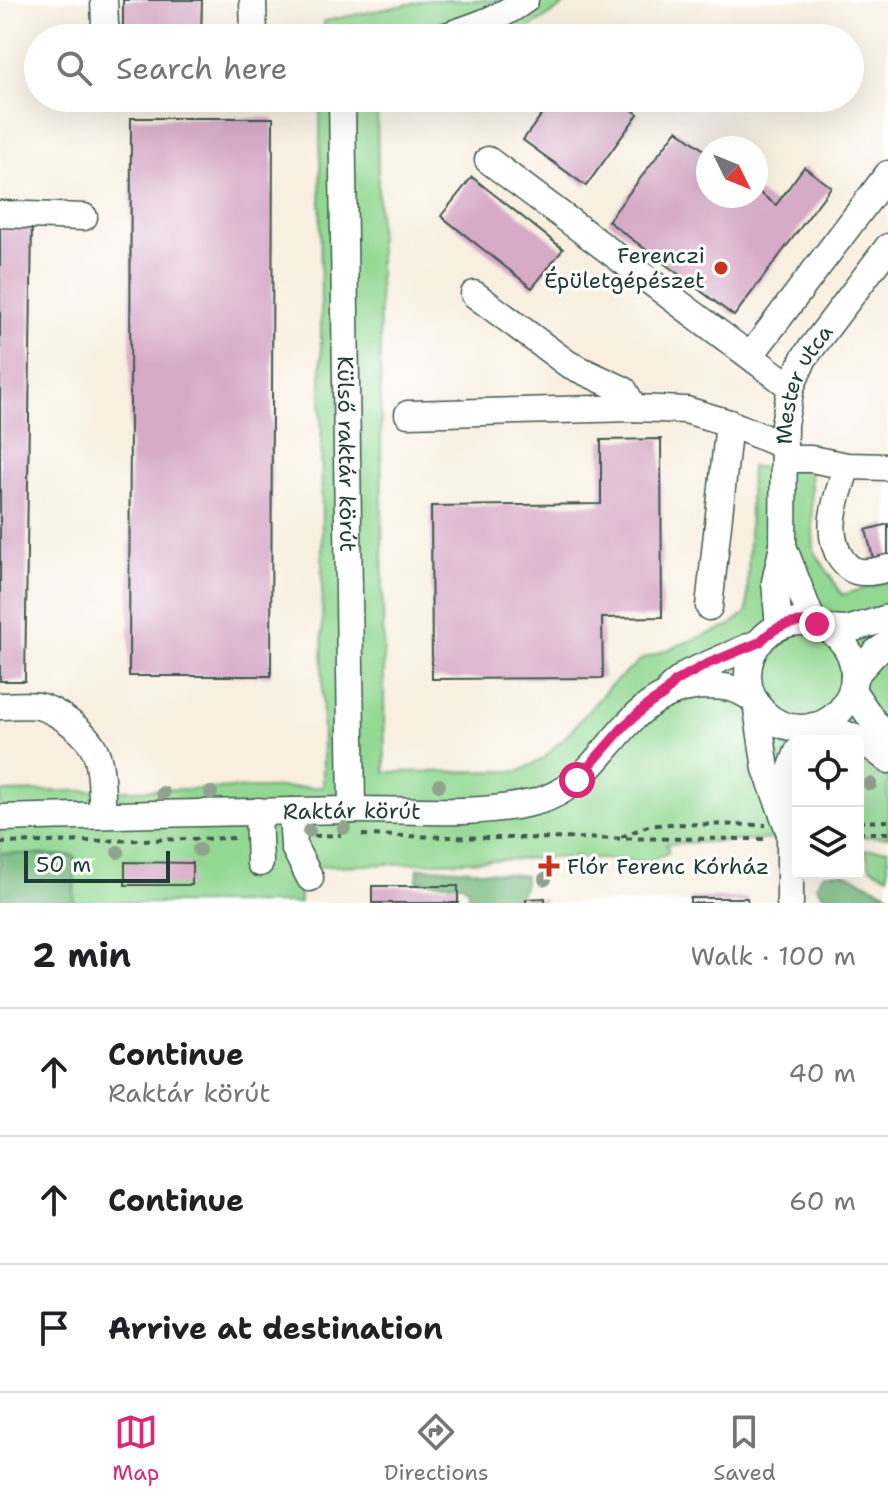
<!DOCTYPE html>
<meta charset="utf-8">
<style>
body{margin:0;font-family:"Shantell Sans",sans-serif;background:#f6f6f6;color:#202124}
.controls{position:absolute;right:24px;bottom:24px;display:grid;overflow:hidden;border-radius:8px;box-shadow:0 8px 32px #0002}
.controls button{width:72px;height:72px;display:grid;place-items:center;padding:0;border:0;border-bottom:2px solid #e0e0e0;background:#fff;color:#202124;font:40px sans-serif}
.compass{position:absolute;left:696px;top:136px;width:72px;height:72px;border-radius:50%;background:#fff;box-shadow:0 8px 32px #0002;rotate:133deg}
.scale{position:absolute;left:24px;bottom:20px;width:146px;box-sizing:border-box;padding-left:8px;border:4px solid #1f3d34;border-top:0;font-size:22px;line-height:28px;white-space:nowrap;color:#1f3d34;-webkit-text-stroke:6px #fff;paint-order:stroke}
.stop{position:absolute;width:24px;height:24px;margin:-18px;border:6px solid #db2777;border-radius:50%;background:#fff}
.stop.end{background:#db2777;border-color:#fff;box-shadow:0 2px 8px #0008}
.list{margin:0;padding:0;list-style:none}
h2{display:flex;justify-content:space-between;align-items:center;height:104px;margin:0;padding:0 32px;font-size:34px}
h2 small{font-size:26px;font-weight:400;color:#757577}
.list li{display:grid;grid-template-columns:52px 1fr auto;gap:24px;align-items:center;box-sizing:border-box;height:128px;padding:0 32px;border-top:2px solid #e0e0e0}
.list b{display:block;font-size:30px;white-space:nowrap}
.list p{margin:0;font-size:26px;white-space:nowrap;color:#757577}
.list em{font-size:26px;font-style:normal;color:#757577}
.icon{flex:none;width:44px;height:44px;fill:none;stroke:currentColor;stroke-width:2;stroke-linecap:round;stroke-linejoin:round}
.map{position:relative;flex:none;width:888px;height:903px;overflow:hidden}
.search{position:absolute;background:#fff;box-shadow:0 8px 32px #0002;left:24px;right:24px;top:24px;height:88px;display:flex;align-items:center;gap:20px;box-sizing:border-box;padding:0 28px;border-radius:44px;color:#757577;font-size:30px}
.sheet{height:488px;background:#fff}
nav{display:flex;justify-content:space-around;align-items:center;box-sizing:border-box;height:112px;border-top:2px solid #e0e0e0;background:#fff;font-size:22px;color:#757577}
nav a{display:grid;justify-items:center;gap:4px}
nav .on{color:#db2777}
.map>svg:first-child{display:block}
.green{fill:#92d892;stroke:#588a63;stroke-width:2}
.forest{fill:#75b87c;stroke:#4a7a58;stroke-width:2}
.building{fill:#d7aac8}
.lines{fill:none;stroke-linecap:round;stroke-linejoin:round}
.minor-casing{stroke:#40584e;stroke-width:29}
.path{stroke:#40584e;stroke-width:4;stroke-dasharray:6 6;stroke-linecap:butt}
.minor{stroke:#fff;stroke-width:26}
.tree{fill:#91a38f}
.route{stroke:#db2777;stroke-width:10}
.poi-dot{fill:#c8321e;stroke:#fff;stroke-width:3}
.labels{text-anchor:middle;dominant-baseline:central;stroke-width:6;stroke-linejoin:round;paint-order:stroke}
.poi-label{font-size:22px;fill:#1f3d34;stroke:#fff;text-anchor:end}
.street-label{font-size:22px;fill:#1f3d34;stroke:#fff}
</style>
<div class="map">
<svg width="888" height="903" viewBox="0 0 888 903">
<rect width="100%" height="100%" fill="#fff"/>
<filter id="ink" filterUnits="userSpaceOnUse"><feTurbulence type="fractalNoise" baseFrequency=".0125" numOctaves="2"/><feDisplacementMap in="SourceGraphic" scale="16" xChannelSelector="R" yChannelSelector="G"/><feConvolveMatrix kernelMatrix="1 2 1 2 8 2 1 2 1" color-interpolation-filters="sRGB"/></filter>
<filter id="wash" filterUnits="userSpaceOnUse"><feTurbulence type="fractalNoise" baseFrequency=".006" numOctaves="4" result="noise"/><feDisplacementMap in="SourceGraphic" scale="32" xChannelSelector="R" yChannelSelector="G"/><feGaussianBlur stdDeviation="1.8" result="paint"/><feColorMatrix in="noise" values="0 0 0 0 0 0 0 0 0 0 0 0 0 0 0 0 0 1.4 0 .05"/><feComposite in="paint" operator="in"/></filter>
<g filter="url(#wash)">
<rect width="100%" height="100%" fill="#f8efe0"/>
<path class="green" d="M429 0H568L561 8 513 38H323L324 21Z
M320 98H377L385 772 520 771 543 759 570 732 608 688 640 660 729 626 747 612 751 467 810 468 814 550 842 595 888 581V837H858V741H798V838L666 844 669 852 649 862 572 857 309 867 300 859V903H74V856L0 853V792L323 787Z
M888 849V876L870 867 865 850Z"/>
<path class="forest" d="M0 853 75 856 74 903H0Z
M418 868 463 869 525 876 524 888 513 903H467L468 889 462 884 417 881Z
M824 873H845L888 893V903H829L816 885Z"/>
<g id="blocks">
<path class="building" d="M123 0H202L201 38H123Z
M554 98H616L638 114 586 186 523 140Z
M131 118H273L271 676H129Z
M677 130 708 153V196H756V190L776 205 804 167 831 187 734 316 608 221Z
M472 177 563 249 532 288 441 216Z
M0 222H32L25 681H0Z
M661 439 662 617 602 618 603 678 432 679 431 506 601 504V440Z
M888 524V563L875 566 866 530Z
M125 862 192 863V885H125Z
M372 886H458V903H372Z
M545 898V903H526V899Z
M690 898H747L748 903H690Z"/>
</g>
</g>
<g filter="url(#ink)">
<use href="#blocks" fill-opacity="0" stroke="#40584e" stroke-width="2"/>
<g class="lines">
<g class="minor-casing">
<g id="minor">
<path d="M104 0 105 25 109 38"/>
<path d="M253 0 254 38"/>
<path d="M440 38C469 28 500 19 525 0"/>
<path id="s1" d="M342 98 352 810"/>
<path d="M488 160 791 387"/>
<path d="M0 214 84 217"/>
<path d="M474 294 568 364 624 390 634 408"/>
<path d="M750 356 888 174"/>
<path d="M408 414 634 408 686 410 729 423 784 446"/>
<path d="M784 459H811L847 466 888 467"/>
<path d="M847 466C838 496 822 530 842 560 846 565 849 569 856 571 866 574 878 571 888 568"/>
<path d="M783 546 813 623"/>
<path d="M709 607 729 423"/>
<circle cx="801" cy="675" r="53"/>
<path id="s2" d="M779 627 775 582 783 546 784 424 791 387 804 358 888 247"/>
<path d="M828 629 847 630 888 618"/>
<path d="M854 676 875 653 888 644"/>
<path d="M671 687 688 673 760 642"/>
<path d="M852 690 873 721 888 735"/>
<path d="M0 706C12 706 26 704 38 706 57 710 89 734 96 753 103 771 101 795 103 815"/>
<path d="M813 726C847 733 861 737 888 760"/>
<path d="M258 811 260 863"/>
<path d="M292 811 294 847 310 878"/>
<path id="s3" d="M0 818C116 815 231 812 347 810 409 809 474 817 535 802 610 783 617 689 706 686 726 686 740 688 756 702L766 769 791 836"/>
<path d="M790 903V777L792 767 798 751"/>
</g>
</g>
<path class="path" d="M858 822 888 821
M858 833H888
M362 835 490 838 769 839
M314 836 341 835
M621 837 648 826 669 824 766 825
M0 843 238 838"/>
<use href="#minor" class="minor"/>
</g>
<g class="tree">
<circle cx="870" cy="784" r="7"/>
<circle cx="439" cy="785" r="7"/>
<circle cx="163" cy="793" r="7"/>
<circle cx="211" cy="793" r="7"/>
<circle cx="344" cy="828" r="7"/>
<circle cx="309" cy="831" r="7"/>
<circle cx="199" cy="850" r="7"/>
<circle cx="118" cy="852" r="7"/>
<circle cx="545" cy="879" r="7"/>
</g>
</g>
<g class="lines" filter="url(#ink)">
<path class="route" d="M577 780 625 725 649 704 663 695 676 681 707 664 760 642C775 625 795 619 817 624"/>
</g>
<g class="poi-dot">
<circle cx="721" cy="268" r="8"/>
<path d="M545 854h8v8h8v8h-8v8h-8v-8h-8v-8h8z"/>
</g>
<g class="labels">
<g class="poi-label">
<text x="705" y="255">Ferenczi<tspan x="705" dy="25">Épületgépészet</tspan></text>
<text x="567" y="866" text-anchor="start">Flór Ferenc Kórház</text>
</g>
<g class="street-label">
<text stroke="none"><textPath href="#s2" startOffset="248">Mester utca</textPath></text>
<text stroke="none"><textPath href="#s1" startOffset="356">Külső raktár körút</textPath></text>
<text stroke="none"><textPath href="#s3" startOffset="352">Raktár körút</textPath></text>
</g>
</g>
</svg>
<div class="controls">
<button><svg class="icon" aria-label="locate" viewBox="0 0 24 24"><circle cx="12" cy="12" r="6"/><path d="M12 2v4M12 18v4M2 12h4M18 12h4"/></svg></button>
<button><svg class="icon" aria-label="layers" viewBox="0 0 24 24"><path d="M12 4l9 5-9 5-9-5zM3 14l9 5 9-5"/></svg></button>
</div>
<svg class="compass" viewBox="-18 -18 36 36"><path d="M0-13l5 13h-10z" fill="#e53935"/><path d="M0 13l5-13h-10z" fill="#757577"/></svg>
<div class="scale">50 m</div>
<div class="stop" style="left:577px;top:780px"></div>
<div class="stop end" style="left:817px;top:624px"></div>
<div class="search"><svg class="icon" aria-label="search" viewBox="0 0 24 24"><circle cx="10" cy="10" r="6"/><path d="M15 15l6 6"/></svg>Search here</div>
</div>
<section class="sheet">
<h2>2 min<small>Walk · 100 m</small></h2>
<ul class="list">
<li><svg class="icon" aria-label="ahead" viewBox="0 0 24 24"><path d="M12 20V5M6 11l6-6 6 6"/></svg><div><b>Continue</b><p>Raktár körút</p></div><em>40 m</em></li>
<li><svg class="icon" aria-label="ahead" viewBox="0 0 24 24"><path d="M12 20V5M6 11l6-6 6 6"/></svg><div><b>Continue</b></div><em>60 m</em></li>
<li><svg class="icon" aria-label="arrive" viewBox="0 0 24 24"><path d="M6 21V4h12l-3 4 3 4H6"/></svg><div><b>Arrive at destination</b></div></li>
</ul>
</section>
<nav>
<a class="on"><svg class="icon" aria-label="map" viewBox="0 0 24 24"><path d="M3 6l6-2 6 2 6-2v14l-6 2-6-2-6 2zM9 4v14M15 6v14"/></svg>Map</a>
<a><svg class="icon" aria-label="directions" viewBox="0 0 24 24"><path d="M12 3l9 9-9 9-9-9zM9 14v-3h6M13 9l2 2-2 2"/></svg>Directions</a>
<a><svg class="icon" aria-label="saved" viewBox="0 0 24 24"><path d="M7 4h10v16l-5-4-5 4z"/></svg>Saved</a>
</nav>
